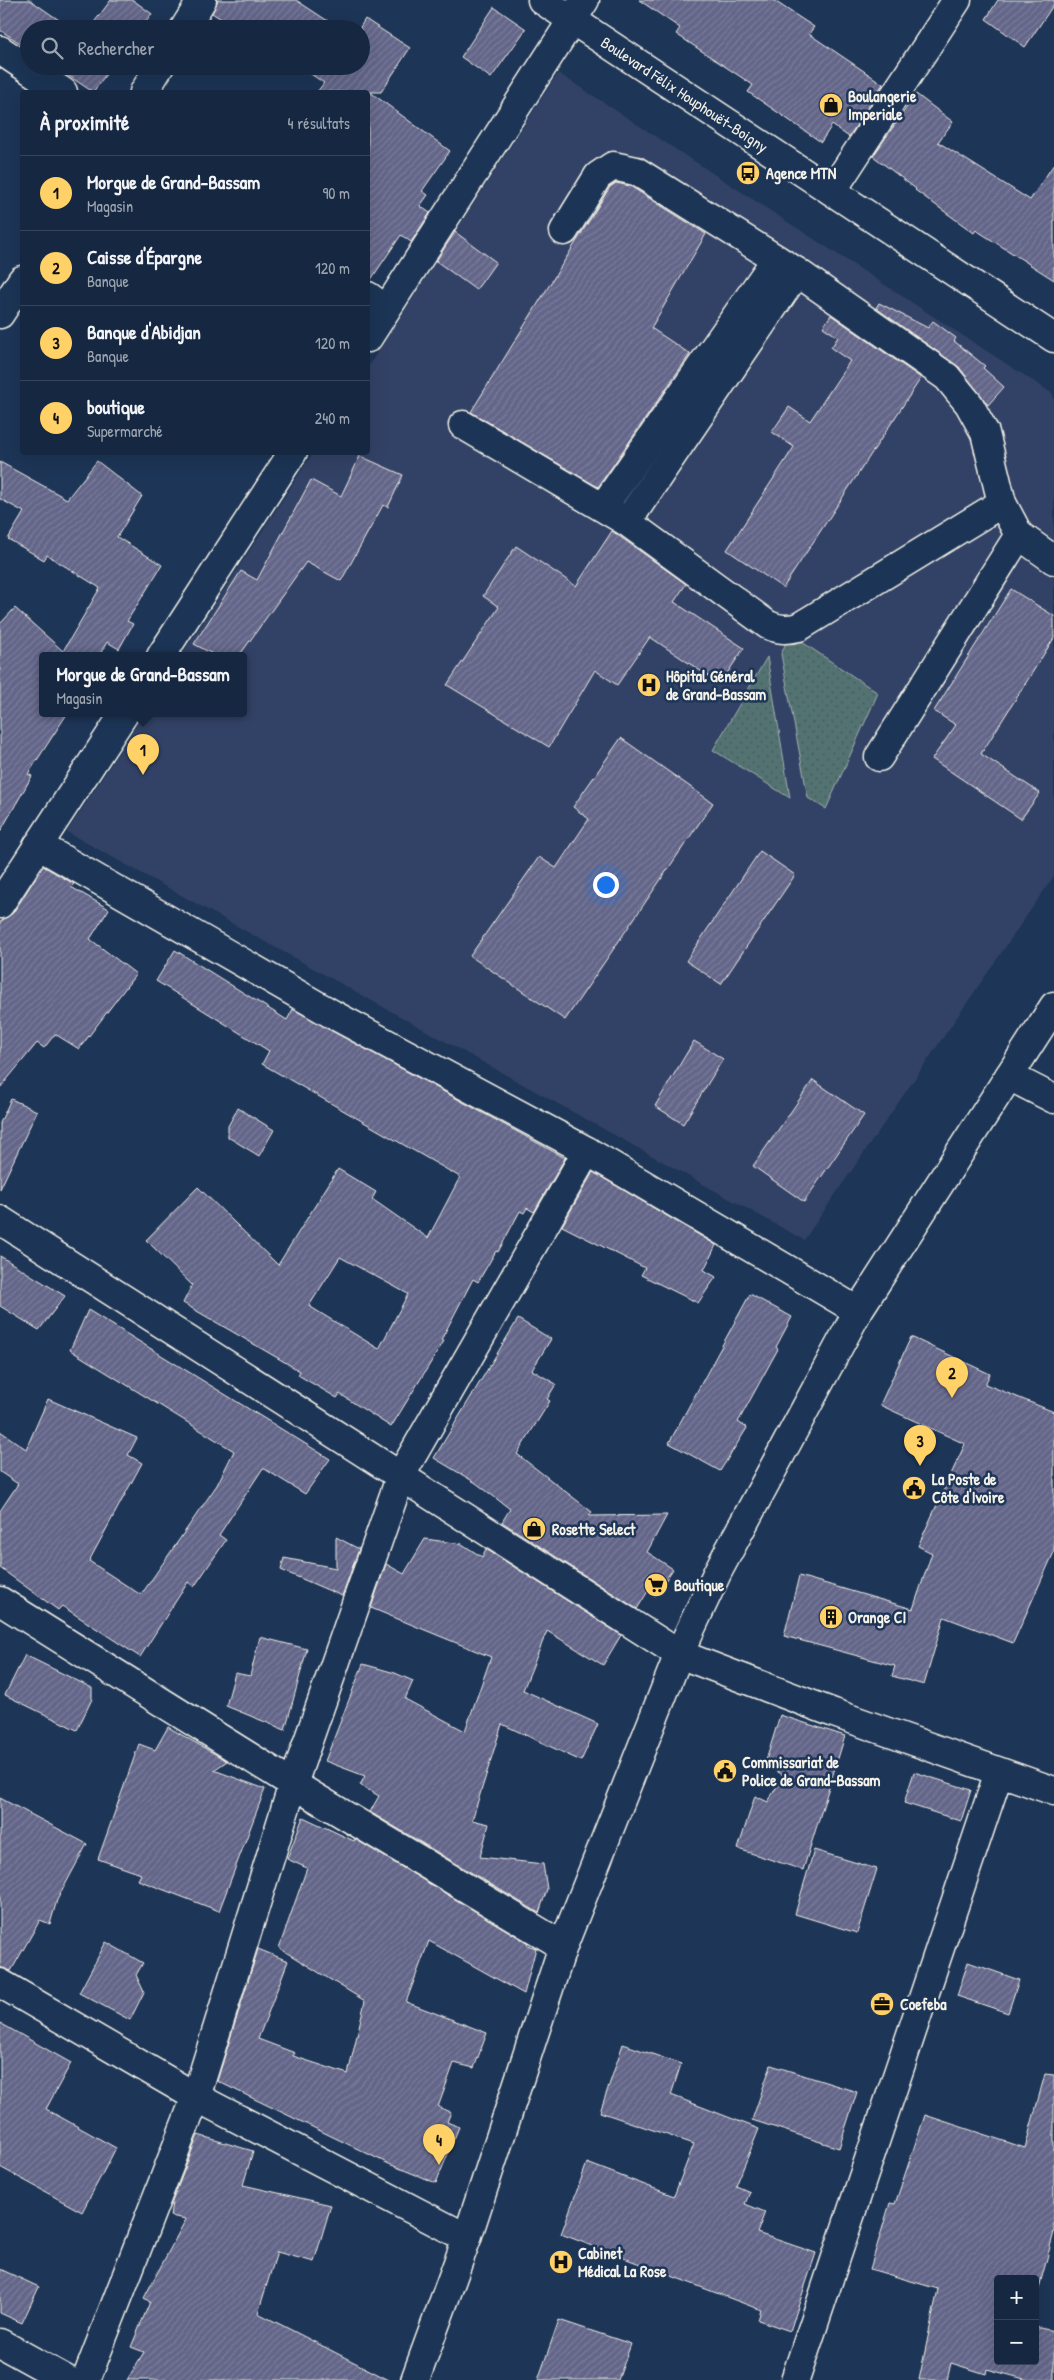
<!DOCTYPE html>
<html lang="fr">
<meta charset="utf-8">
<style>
body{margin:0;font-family:"Patrick Hand",sans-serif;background:#1f3048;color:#f1f3f6}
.controls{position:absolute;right:15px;bottom:15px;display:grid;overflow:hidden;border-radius:5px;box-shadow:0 5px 20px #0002}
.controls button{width:45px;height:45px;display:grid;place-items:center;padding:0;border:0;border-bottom:1px solid #35445a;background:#162841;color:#f1f3f6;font:25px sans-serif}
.you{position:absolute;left:605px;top:884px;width:18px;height:18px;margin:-12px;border:4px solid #fff;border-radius:50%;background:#1a73e8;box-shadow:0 0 0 8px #1a73e833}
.badge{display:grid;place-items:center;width:32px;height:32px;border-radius:50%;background:#ffd166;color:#111;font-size:16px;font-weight:700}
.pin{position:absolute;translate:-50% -41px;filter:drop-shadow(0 1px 2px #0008)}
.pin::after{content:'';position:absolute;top:26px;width:18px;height:15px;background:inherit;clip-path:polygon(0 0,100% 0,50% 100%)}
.popup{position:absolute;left:39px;top:652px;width:208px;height:65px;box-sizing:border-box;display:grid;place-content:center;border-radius:5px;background:#162841;filter:drop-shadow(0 1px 4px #0005);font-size:16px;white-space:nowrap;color:#9ea6b1}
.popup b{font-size:19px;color:#f1f3f6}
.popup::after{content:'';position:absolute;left:50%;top:100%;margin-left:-10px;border:10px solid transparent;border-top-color:#162841}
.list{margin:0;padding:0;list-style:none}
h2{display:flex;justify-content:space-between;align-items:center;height:65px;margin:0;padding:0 20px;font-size:21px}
h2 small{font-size:16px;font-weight:400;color:#9ea6b1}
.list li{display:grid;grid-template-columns:32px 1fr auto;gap:15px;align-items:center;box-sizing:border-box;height:75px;padding:0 20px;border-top:1px solid #35445a}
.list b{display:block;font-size:19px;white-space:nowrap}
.list p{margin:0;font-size:16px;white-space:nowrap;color:#9ea6b1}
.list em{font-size:16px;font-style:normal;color:#9ea6b1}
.icon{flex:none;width:28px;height:28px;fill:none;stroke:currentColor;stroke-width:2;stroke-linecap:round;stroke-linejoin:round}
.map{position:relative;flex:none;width:1054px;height:2380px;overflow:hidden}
.search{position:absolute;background:#162841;box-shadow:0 5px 20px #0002;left:20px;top:20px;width:350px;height:55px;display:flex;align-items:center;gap:12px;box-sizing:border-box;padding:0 18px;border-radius:28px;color:#9ea6b1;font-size:19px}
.panel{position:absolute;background:#162841;box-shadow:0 5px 20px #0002;left:20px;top:90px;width:350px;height:365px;border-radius:5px}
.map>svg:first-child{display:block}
.built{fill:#324366}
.park{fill:url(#park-dots);stroke:#a3b2ad}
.building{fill:url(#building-hatch);stroke:#f4f1e8;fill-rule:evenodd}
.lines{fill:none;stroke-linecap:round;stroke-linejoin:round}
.minor-casing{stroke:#f4f1e8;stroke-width:31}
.minor{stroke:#1d3557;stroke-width:28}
.labels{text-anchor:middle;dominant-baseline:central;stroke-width:5;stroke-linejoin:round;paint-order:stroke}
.street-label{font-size:16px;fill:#f4f1e8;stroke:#1d3557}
.poi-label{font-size:16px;font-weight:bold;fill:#f4f1e8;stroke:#1d3557;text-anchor:start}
</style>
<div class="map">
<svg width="1054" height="2380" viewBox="0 0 1054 2380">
<defs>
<pattern id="park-dots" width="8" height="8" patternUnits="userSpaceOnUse" patternTransform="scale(1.25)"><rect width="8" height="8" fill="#527272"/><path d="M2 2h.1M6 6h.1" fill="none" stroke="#4d5b5a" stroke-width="1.8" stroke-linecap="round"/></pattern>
<pattern id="building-hatch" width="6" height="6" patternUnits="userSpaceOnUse" patternTransform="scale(1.25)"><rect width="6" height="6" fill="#636589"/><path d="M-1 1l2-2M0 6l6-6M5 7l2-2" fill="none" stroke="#7a7c9a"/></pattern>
</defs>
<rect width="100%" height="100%" fill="#1d3557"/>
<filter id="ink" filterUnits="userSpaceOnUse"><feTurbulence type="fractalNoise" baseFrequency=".02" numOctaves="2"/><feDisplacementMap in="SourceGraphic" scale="10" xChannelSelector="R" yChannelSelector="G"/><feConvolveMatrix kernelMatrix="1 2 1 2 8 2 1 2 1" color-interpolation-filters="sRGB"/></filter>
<g filter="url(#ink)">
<path class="built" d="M558 73 1053 394 1054 400V876L804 1240 67 832 144 714H243V656H181L313 453 368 452V367Z"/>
<path class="park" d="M790 634 878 693 826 809 808 798 781 654Z
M767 657 790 798 713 750Z"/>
<path class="building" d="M0 0H30L72 29H29V49L0 30Z
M111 0H133L152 14 141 29H89Z
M218 0H296L340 29H237L212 13Z
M639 0H773L814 27 809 34 883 84 849 137 832 125 821 142 748 92 753 85 676 34 680 28Z
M998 0H1054V4L1025 47 986 19Z
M494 7 526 29 491 78 461 57Z
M365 19 410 48 381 92H370L450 151 422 191 428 195 420 206 430 213 411 242 401 235 370 281H368V92H317L324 83 299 66H361V29H359Z
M54 66H112L93 92Z
M916 94 953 122 938 142 1030 200 1054 164V280L976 230 974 233 915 190 916 189 873 156Z
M616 183 630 186 706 234 651 328 690 354 598 487 471 412 610 187Z
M455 232 496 262 476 290 436 261Z
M879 303 928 328 933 321 956 338 954 341 985 366 983 368 1004 387 988 405 959 367 876 308Z
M831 315 921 378 783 588 727 550 794 447 772 432 789 407 810 421 850 361 831 348 838 337 823 327Z
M360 456 403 475 388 507 383 505 341 581 306 562 239 656H216L194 644 241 571 257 580 311 480 341 496Z
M97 461 142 496 117 537 162 565 127 621 133 624 119 649 107 642 99 656H43V714H67L28 774 32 776 0 832V624L15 608 63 651 100 588 47 555 44 560 8 539 24 512 0 499V462L67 499Z
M612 531 686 584 674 602 744 648 720 684 650 637 617 685 595 670 549 747 447 685 499 607 483 596 516 546 576 586Z
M1011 589 1054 616V638L981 754 1040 793 1021 819 932 759 956 725 934 711Z
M621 738 713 803 565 1020 470 956 539 857 556 868 589 819 573 807Z
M760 851 795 875 721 984 686 961Z
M43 866 74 884 71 887 109 909 90 939 136 974 79 1049 55 1034 44 1048 37 1043 0 1088V922L13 913Z
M175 950 287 1020 293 1009 565 1158 534 1212 527 1208 524 1213 520 1211 498 1252 496 1251 478 1282 473 1279 441 1340 444 1341 391 1427 340 1394 337 1398 298 1375 300 1371 183 1303 192 1285 146 1240 198 1187 278 1265 338 1169 376 1192 372 1199 428 1238 460 1177 262 1064 269 1051 156 981ZM340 1257 408 1294 379 1349 309 1306Z
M694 1041 723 1059 683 1124 655 1106Z
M813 1080 864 1115 804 1202 753 1166Z
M11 1099 37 1111 0 1189V1123Z
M238 1108 274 1130 259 1156 228 1137V1126Z
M593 1172 716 1245 704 1270 716 1277 698 1303 641 1275 645 1268 562 1226Z
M0 1256 65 1296 39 1330 0 1306Z
M750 1294 792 1317 776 1347 778 1349 738 1422 747 1428 720 1471 669 1443Z
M88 1310 330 1459 305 1494 263 1468 219 1535 226 1540 194 1587 188 1582 140 1657 62 1606 58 1610 0 1568V1511L18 1484 0 1472V1431L26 1449 48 1399 137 1438 128 1455 142 1463 89 1561 141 1595 217 1485 234 1451 70 1350Z
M518 1319 551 1339 532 1370 556 1384 547 1399 550 1401 517 1454 592 1512 589 1516 667 1515 647 1552 673 1569 655 1596 648 1591 637 1609 502 1522 510 1509 476 1483 434 1458Z
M911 1337 990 1374 985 1384 1054 1412V1552L1013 1643 944 1617 924 1685 892 1676 895 1666 784 1636 799 1576 913 1609 932 1553 918 1546 965 1444 880 1405Z
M336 1537 359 1549 342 1596 281 1570 284 1558 336 1568Z
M425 1539 462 1544 482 1557 486 1549 621 1635 603 1665 547 1631 523 1690 598 1724 581 1761 502 1724 472 1820 489 1824 480 1857 543 1864 547 1889 539 1913 370 1812 379 1796 360 1785 365 1776 325 1761 363 1664 395 1673 413 1681 405 1699 465 1731 491 1657 371 1608 386 1564 404 1574Z
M260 1637 307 1649 285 1730 226 1706 235 1673 250 1676Z
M25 1655 92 1688V1699L77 1730 5 1695Z
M780 1715 845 1736 803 1870 738 1849 755 1796 768 1802 783 1775 765 1764Z
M168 1727 227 1761 214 1770 265 1789 219 1911 138 1880 141 1874 98 1859 139 1744 155 1750Z
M914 1772 971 1790 961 1821 904 1803Z
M0 1798 87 1844 57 1900 50 1924 40 1920 11 1971 0 1967Z
M303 1817 354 1841 355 1839 528 1943 527 1945 536 1948 524 1994 429 1941 406 2002 487 2033 474 2068 454 2063 438 2107 451 2112 447 2122 459 2127 436 2183 389 2164 217 2081 258 1949 288 1961 258 2039 295 2053 293 2056 348 2074 365 2001 279 1948 307 1868 287 1859Z
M814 1850 877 1869 857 1933 795 1914Z
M106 1942 143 1963 136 1975 144 1992 130 2020 79 1993Z
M968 1962 1019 1980 1008 2013 957 1996Z
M0 2023 71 2063 46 2109 116 2148 82 2212 0 2167Z
M623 2044 681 2064 671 2095 759 2129 736 2186 750 2192 745 2204 765 2212 757 2233 816 2253 790 2331 758 2320 761 2310 561 2234 587 2163 674 2196 694 2144 600 2112Z
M771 2065 857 2092 839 2148 752 2120Z
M1045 2074 1054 2075V2232L1035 2303V2279H998V2361H1035V2327L1054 2331V2380H1028L987 2369 986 2374 951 2363 947 2380H919L938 2289 870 2269 890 2203 895 2204 925 2115 1025 2148Z
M198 2135 253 2151 243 2185 331 2205 314 2262 277 2252 258 2313 389 2380H127L144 2352 131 2347 150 2302 144 2298 186 2219 170 2216 172 2202Z
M0 2269 39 2287 22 2323 0 2313Z
M559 2320 631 2344 618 2380H538Z"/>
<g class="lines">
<g class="minor-casing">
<g id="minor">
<path id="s1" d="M542 0 1054 338"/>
<path d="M184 29 202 0"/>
<path d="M0 50 63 92"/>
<path d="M144 92 160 66"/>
<path d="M832 191 957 0"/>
<path d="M564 231 598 176 613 166 636 171 797 272 947 377 969 404 985 433 1002 503 1019 535 1054 560"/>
<path d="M368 296 386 309"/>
<path d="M0 314 22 280"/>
<path d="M368 338 585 0"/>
<path d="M463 425 627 522 768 625C780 630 787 630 799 627L1002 503"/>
<path d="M603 507 776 259"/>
<path d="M627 522 797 272"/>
<path d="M161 656 293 452"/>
<path d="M879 757 1019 535"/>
<path d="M38 845 332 1014 587 1151 858 1311"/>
<path d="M0 904 124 714"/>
<path d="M1009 1076 1054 1099"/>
<path d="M0 1220 679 1654 834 1713 1054 1791"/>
<path d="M0 1601 293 1784 563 1946"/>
<path d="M0 1983 196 2097 467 2238"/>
<path d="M0 2343 67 2380"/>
<path d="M86 2380 196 2097 293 1784 401 1475 587 1151"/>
<path d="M415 2380 467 2238 563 1946 679 1654 718 1571 858 1311 1054 1006"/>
<path d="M795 2380 999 1772"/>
</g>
</g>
<use href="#minor" class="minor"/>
</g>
</g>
<defs>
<g id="shop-disc" transform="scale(1.25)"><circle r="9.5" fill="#ffd166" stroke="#1d3557"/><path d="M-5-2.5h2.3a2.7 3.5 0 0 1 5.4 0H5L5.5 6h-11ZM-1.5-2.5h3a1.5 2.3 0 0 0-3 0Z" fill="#111"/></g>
<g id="bus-disc" transform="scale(1.25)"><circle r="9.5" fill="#ffd166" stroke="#1d3557"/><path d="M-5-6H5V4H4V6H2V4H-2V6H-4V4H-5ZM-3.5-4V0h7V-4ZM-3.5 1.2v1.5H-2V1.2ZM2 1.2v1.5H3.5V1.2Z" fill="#111"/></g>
<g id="hospital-disc" transform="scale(1.25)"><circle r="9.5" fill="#ffd166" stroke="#1d3557"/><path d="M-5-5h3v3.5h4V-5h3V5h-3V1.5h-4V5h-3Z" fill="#111"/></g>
<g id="civic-disc" transform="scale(1.25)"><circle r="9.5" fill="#ffd166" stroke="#1d3557"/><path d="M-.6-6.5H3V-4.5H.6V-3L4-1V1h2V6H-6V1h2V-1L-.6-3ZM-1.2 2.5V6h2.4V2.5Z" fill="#111"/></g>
<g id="supermarket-disc" transform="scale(1.25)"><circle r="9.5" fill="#ffd166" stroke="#1d3557"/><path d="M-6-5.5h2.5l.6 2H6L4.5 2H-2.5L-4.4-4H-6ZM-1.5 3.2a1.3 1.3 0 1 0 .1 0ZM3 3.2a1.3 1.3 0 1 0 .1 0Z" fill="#111"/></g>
<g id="building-disc" transform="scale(1.25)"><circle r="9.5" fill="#ffd166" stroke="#1d3557"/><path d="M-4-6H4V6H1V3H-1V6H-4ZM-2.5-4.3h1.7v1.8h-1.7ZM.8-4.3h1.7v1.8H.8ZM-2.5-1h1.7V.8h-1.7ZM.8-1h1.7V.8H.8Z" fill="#111"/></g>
<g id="office-disc" transform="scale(1.25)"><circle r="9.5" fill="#ffd166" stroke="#1d3557"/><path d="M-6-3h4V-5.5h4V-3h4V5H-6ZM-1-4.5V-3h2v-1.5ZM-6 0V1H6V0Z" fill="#111"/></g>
</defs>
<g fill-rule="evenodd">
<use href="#shop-disc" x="831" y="105"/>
<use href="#bus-disc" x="748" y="173"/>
<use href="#hospital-disc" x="649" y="685"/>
<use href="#civic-disc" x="914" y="1488"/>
<use href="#shop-disc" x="534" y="1529"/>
<use href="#supermarket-disc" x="656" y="1585"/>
<use href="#building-disc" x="831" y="1617"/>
<use href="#civic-disc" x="725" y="1771"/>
<use href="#office-disc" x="882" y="2004"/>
<use href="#hospital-disc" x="561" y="2262"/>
</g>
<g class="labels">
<g class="street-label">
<text stroke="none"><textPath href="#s1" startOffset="171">Boulevard Félix Houphouët-Boigny</textPath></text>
</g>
<g class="poi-label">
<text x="848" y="96">Boulangerie<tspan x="848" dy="18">Imperiale</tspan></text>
<text x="766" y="173">Agence MTN</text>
<text x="666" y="676">Hôpital Général<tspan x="666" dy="18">de Grand-Bassam</tspan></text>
<text x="932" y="1479">La Poste de<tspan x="932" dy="18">Côte d'Ivoire</tspan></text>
<text x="552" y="1529">Rosette Select</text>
<text x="674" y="1585">Boutique</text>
<text x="848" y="1617">Orange CI</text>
<text x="742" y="1762">Commissariat de<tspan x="742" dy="18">Police de Grand-Bassam</tspan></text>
<text x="900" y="2004">Coefeba</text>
<text x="578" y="2253">Cabinet<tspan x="578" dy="18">Médical La Rose</tspan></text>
</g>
</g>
</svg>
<div class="controls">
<button>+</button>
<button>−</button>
</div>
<div class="you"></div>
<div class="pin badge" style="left:143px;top:775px">1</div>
<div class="popup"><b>Morgue de Grand-Bassam</b>Magasin</div>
<div class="pin badge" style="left:952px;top:1398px">2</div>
<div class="pin badge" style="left:920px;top:1466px">3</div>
<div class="pin badge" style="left:439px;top:2165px">4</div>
<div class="search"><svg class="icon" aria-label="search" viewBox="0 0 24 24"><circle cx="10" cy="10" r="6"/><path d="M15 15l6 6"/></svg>Rechercher</div>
<section class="panel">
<h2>À proximité<small>4 résultats</small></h2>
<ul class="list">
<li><span class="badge">1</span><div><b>Morgue de Grand-Bassam</b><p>Magasin</p></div><em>90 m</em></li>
<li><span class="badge">2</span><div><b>Caisse d'Épargne</b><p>Banque</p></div><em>120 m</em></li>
<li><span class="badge">3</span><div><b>Banque d'Abidjan</b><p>Banque</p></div><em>120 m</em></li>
<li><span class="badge">4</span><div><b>boutique</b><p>Supermarché</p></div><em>240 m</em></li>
</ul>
</section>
</div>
